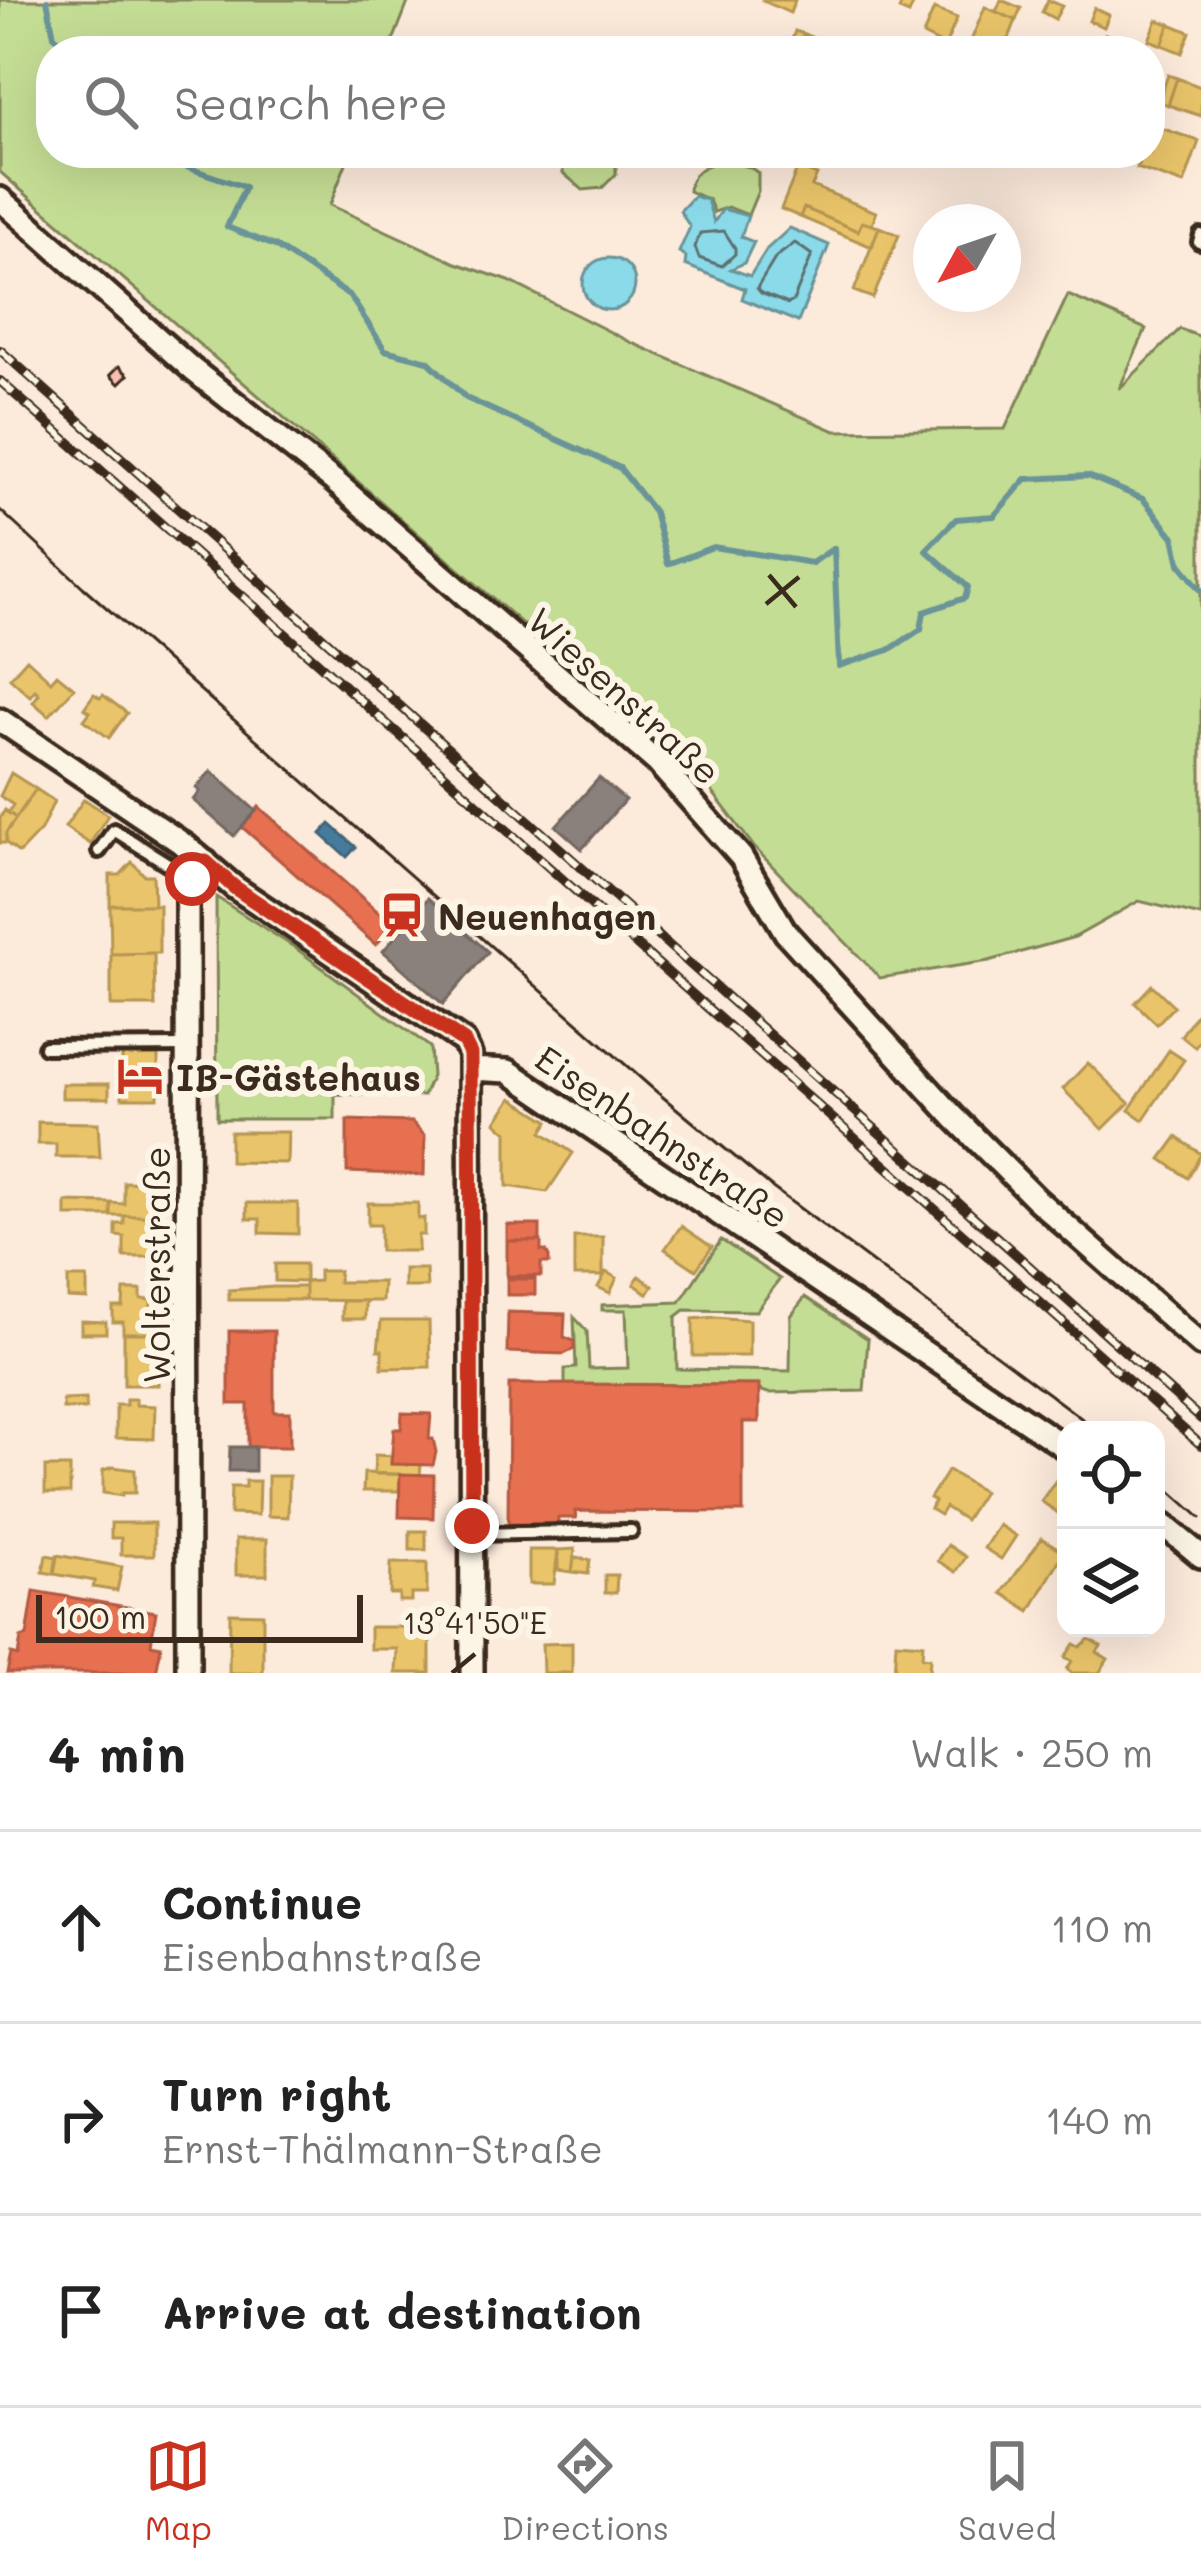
<!DOCTYPE html>
<meta charset="utf-8">
<style>
body{margin:0;font-family:Mali,sans-serif;background:#f6f6f6;color:#222}
.controls{position:absolute;right:36px;bottom:36px;display:grid;overflow:hidden;border-radius:24px;box-shadow:0 12px 48px #0002}
.controls button{width:108px;height:108px;display:grid;place-items:center;padding:0;border:0;border-bottom:3px solid #e0e0e0;background:#fff;color:#222;font:60px sans-serif}
.compass{position:absolute;left:913px;top:204px;width:108px;height:108px;border-radius:50%;background:#fff;box-shadow:0 12px 48px #0002;rotate:230deg}
.scale{position:absolute;left:36px;bottom:30px;width:327px;box-sizing:border-box;padding-left:12px;border:6px solid #3b2a1e;border-top:0;font-size:33px;line-height:42px;white-space:nowrap;color:#3b2a1e;-webkit-text-stroke:9px #fcf5e5;paint-order:stroke}
.stop{position:absolute;width:36px;height:36px;margin:-27px;border:9px solid #c8321e;border-radius:50%;background:#fff}
.stop.end{background:#c8321e;border-color:#fff;box-shadow:0 3px 12px #0008}
.list{margin:0;padding:0;list-style:none}
h2{display:flex;justify-content:space-between;align-items:center;height:156px;margin:0;padding:0 48px;font-size:51px}
h2 small{font-size:39px;font-weight:400;color:#767676}
.list li{display:grid;grid-template-columns:78px 1fr auto;gap:36px;align-items:center;box-sizing:border-box;height:192px;padding:0 48px;border-top:3px solid #e0e0e0}
.list b{display:block;font-size:45px;white-space:nowrap}
.list p{margin:0;font-size:39px;white-space:nowrap;color:#767676}
.list em{font-size:39px;font-style:normal;color:#767676}
.icon{flex:none;width:66px;height:66px;fill:none;stroke:currentColor;stroke-width:2;stroke-linecap:round;stroke-linejoin:round}
.map{position:relative;flex:none;width:1201px;height:1673px;overflow:hidden}
.search{position:absolute;background:#fff;box-shadow:0 12px 48px #0002;left:36px;right:36px;top:36px;height:132px;display:flex;align-items:center;gap:30px;box-sizing:border-box;padding:0 42px;border-radius:48px;color:#767676;font-size:45px}
.sheet{height:732px;background:#fff}
nav{display:flex;justify-content:space-around;align-items:center;box-sizing:border-box;height:168px;border-top:3px solid #e0e0e0;background:#fff;font-size:33px;color:#767676}
nav a{display:grid;justify-items:center;gap:6px}
nav .on{color:#c8321e}
.map>svg:first-child{display:block}
.green{fill:#c4dd94;stroke:#808459;stroke-width:3}
.water{fill:#8bdae9;stroke:#6b9498;stroke-width:3}
.homes{fill:#e9c46a;stroke:#b59653;stroke-width:3}
.shops{fill:#e76f51;stroke:#b35a42;stroke-width:3}
.public{fill:#457b9d;stroke:#426377;stroke-width:3}
.industry{fill:#8a817c;stroke:#726760;stroke-width:3}
.lines{fill:none;stroke-linecap:round;stroke-linejoin:round}
.shore{stroke:#5b706f;stroke-width:3}
.stream{stroke:#6b9498;stroke-width:6}
.building{fill:#fabfb2;stroke:#3b2a1e;stroke-width:3}
.service-casing{stroke:#3b2a1e;stroke-width:20}
.minor-casing{stroke:#3b2a1e;stroke-width:30}
.service{stroke:#fcf5e5;stroke-width:10}
.minor{stroke:#fcf5e5;stroke-width:21}
.tram{stroke:#3b2a1e;stroke-width:3}
.rail-casing{stroke:#3b2a1e;stroke-width:10}
.rail{stroke:#fcf5e5;stroke-width:6;stroke-dasharray:18;stroke-linecap:butt}
.route{stroke:#c8321e;stroke-width:15}
.ticks{fill:none;stroke:#3b2a1e;stroke-width:4.5}
.labels{text-anchor:middle;dominant-baseline:central;stroke-width:12;stroke-linejoin:round;paint-order:stroke}
.street-label{font-size:36px;fill:#3b2a1e;stroke:#fcf5e5}
.poi-label{font-size:36px;font-weight:bold;fill:#3b2a1e;stroke:#fcf5e5;text-anchor:start}
.ticks-label{font-size:30px;text-anchor:middle;fill:#3b2a1e;stroke:#fcf5e5;stroke-width:12;stroke-linejoin:round;paint-order:stroke}
</style>
<div class="map">
<svg width="1201" height="1673" viewBox="0 0 1201 1673">
<rect width="100%" height="100%" fill="#fceadb"/>
<filter id="ink" filterUnits="userSpaceOnUse"><feTurbulence type="fractalNoise" baseFrequency=".00833" numOctaves="2"/><feDisplacementMap in="SourceGraphic" scale="24" xChannelSelector="R" yChannelSelector="G"/><feConvolveMatrix kernelMatrix="1 2 1 2 8 2 1 2 1" color-interpolation-filters="sRGB"/></filter>
<g filter="url(#ink)">
<path class="green" d="M0 0H409L389 51H51V153H350L330 205 456 263 509 281 632 343 835 431 1005 429 1068 295 1146 329 1119 389 1180 329 1201 337V916L1139 901 1075 937 989 961 880 978 754 847 705 782 0 172Z
M563 153H616V174L602 188 583 190 563 173Z
M722 161 750 167 758 173V191L748 215 728 207 714 212 709 200 689 191C689 173 705 164 722 161Z
M216 897 294 947 430 1047 432 1076 423 1096 335 1094V1119H217Z
M721 1240 780 1279 756 1311 685 1310 676 1317 677 1369 790 1371 791 1316 805 1297 868 1339 864 1391 768 1393 759 1390 758 1385 565 1384V1369L576 1368 574 1317 587 1331 589 1369 628 1368 626 1310H602V1305L680 1302Z"/>
<path class="water" d="M694 196 707 200 714 222 723 209 748 216 741 237 754 242 744 263 731 269 750 276 767 249 790 228 829 245 798 322 742 299 745 289 685 265 686 257 679 252 690 227 680 211Z
M583 284a26 26 0 1 1 52 0a26 26 0 1 1-52 0Z"/>
<path class="homes" d="M761 0H795L790 13Z
M903 0H915L909 14 899 10Z
M1001 0 1021 8 1016 20 996 12Z
M1048 0 1062 6 1055 19 1042 12Z
M985 7 1016 20 1004 51 985 42 981 51 968 48Z
M1094 8 1109 15 1104 27 1089 21Z
M934 9 957 18 945 46 923 35Z
M1157 20 1170 24 1162 45 1149 40Z
M1170 24 1190 32 1182 53 1162 45Z
M795 31 804 34 798 49 790 45Z
M804 34 818 40 814 51 798 49Z
M1105 34 1121 40 1116 51H1099Z
M1168 75 1177 78 1168 105 1159 101Z
M1177 78 1201 87V116L1168 105Z
M1152 125 1199 141 1184 184 1137 168 1143 153H1150Z
M798 167 817 175 812 186 876 212 872 225 862 222 858 231 804 208 800 217 781 209Z
M804 208 858 231 862 222 879 227 872 247 800 217Z
M879 227 899 235 873 298 854 291Z
M27 659 51 681 57 674 74 688 49 716 33 702 39 694 35 690 30 696 10 678Z
M94 694 100 698 103 695 127 713 109 738 84 720 90 712 84 708Z
M11 773 36 789 16 818 8 813 13 805 0 796Z
M36 789 54 801 41 830 19 853 6 843V833Z
M84 799 108 815 90 844 65 827Z
M5 810 16 818 6 833V843H0V818Z
M132 862 144 875H153L154 905H110V875H120Z
M110 905H159V953L111 954Z
M154 953 155 1006H111V954Z
M1152 985 1174 1006 1157 1024 1135 1003Z
M1196 1014 1201 1018V1038L1195 1047 1181 1036Z
M1169 1050 1184 1060 1143 1120 1129 1110Z
M122 1055H158V1098H122Z
M1088 1063 1129 1103 1103 1129 1063 1089Z
M62 1084H109V1098H62Z
M512 1098 549 1121 542 1132 573 1153 547 1192 507 1186V1132L496 1122Z
M38 1122 98 1123 100 1157H56V1144H38Z
M230 1132H288L287 1163 230 1162Z
M1177 1137 1201 1154 1188 1178 1161 1159Z
M164 1157 165 1169 144 1170V1158Z
M124 1182 158 1183V1216H111V1203L124 1204Z
M66 1202 111 1203V1216H66Z
M247 1203H298V1234L260 1233V1219H247Z
M368 1203H418V1219L424 1218V1235H418V1251H380V1225H368Z
M124 1216H158V1257H124V1237L116 1236V1224H124Z
M681 1226 712 1247 696 1270 665 1249Z
M574 1237H603V1276H574Z
M275 1264H305V1282L275 1281Z
M404 1269H426L427 1287H404Z
M319 1271H339L338 1282H383L382 1301 305 1300V1282L319 1281Z
M606 1272 617 1278 610 1293 598 1287Z
M639 1276 653 1286 648 1294 634 1284Z
M68 1278H87V1299L68 1298Z
M274 1287H305V1300H229V1290Z
M124 1290H141V1299L151 1300V1333H123V1322H113V1307H123Z
M342 1301H365V1319H342Z
M716 1317 749 1320V1356H693V1319Z
M81 1321 106 1322V1333H81Z
M381 1321H429L430 1367 382 1368V1350H378Z
M124 1333H158V1385H124Z
M86 1399V1409H63V1400Z
M126 1399H136V1405L155 1406 154 1439 116 1438V1405H126Z
M375 1455 391 1456V1464H421L420 1475 374 1474Z
M45 1467H70V1493H45Z
M113 1467 135 1470V1493H122V1496L103 1493V1470Z
M948 1470 983 1492 965 1520 945 1507 940 1515 930 1509 935 1501 930 1498Z
M364 1473 400 1474 399 1491H363Z
M268 1476H289L288 1517 268 1516Z
M1059 1476 1066 1481V1519L1041 1501Z
M245 1481H259L258 1515 230 1514 231 1487H245Z
M111 1523H154V1555H121V1538H111Z
M999 1525 1016 1536 1001 1559 984 1548Z
M410 1531H426V1550H410Z
M1042 1538 1064 1552 1030 1611 1002 1593Z
M236 1539H267V1575H236Z
M948 1545 966 1557 956 1572 938 1561Z
M575 1549 572 1572 558 1570V1550Z
M529 1550H558L554 1584H529Z
M46 1555 57 1557 54 1574 43 1572Z
M57 1555 122 1567 117 1591 93 1587 95 1581 54 1574Z
M574 1558 590 1560 588 1574 572 1572Z
M391 1563H427V1594H411V1601H399V1594H390Z
M605 1575H617L616 1593H605Z
M230 1613 263 1614V1673H229Z
M370 1627H430V1673H396L397 1649H370Z
M1089 1639 1101 1646 1097 1652 1108 1659 1099 1673H1072L1067 1669 1072 1661 1065 1657 1074 1644 1080 1647Z
M896 1642 923 1644 922 1657 930 1658 929 1672 894 1673Z
M572 1643V1673H543L542 1644Z"/>
<path class="shops" d="M259 807 393 925 376 945 242 827Z
M347 1120 412 1122 425 1136 424 1175 347 1172Z
M507 1225H540V1241H507Z
M507 1241H541V1251H546L549 1257V1263H541V1276H507Z
M507 1279H535V1295H507Z
M508 1312 565 1314 564 1337 574 1341V1349L564 1354 507 1352Z
M229 1331H274V1412H290V1447H248V1404H229Z
M509 1384 759 1385V1422H743V1512L575 1511 576 1518H558V1524H508Z
M402 1413 431 1414 429 1439H433L436 1452 433 1465 391 1464 394 1429H401Z
M400 1474 434 1475 433 1518 399 1517Z
M34 1591 156 1612 151 1644 161 1646 156 1673H7L11 1654 18 1656 21 1638 27 1636Z"/>
<path class="public" d="M330 824 356 847 347 857 321 834Z"/>
<path class="industry" d="M211 771 256 811 234 836 193 800 200 791 196 788Z
M599 778 625 800 582 849 556 826Z
M428 898 488 952 443 1004 383 951Z
M230 1447H255V1471H229Z"/>
<g class="lines">
<path class="shore" d="M724 231 735 248V254L722 266 699 258 695 247 700 233Z
M795 243 812 255 793 301 788 304 761 293 757 288 776 257Z"/>
<path class="stream" d="M47 0 54 36 73 51
M157 153 162 159 245 187 227 227 275 246 350 296 385 350 428 361 466 398 620 468 654 512 668 564 713 547 812 563 834 548 839 666 889 650 921 629 924 612 965 598 968 587 926 550 956 519 994 516 1026 479 1088 476 1143 499 1174 537 1180 564 1201 590"/>
</g>
<path class="building" d="M119 366 128 375 119 384 110 375Z"/>
<g class="lines">
<g class="service-casing">
<path id="service" d="M1199 242 1201 235
M99 851 114 830 192 879
M45 1047 187 1046
M472 1534 631 1531"/>
</g>
<g class="minor-casing">
<path id="minor" d="M0 199 193 370 334 481 657 762 741 857 786 933 954 1117 1037 1200 1201 1345
M0 720 186 846 234 887 464 1042 470 1055 472 1673
M470 1069 508 1071 1066 1448
M1156 1519 1201 1556
M188 1673 187 896 192 879 206 862"/>
</g>
<use href="#service" class="service"/>
<use href="#minor" class="minor"/>
<path class="tram" d="M0 510 83 587 652 1088 770 1186 1097 1430
M1156 1478 1201 1518"/>
<g class="rail-casing">
<path id="rail" d="M0 350 1201 1419
M0 381 1201 1445"/>
</g>
<use href="#rail" class="rail"/>
</g>
</g>
<g class="lines" filter="url(#ink)">
<path class="route" d="M192 879 206 862 234 887 464 1042 470 1054 472 1526"/>
</g>
<path class="ticks" d="M769 575 796 607M766 604 799 577M452 1673 475 1654"/>
<defs>
<g id="station-bare" transform="scale(3.6)"><path d="M-3-6H3Q5-6 5-4V2Q5 4 3 4L4.5 6H3L1.5 4h-3L-3 6H-4.5L-3 4Q-5 4-5 2V-4Q-5-6-3-6ZM-3.5-4v3h7v-3ZM-3.5 1v1.5H-2V1ZM2 1v1.5H3.5V1Z" fill="#c8321e" stroke="#fcf5e5" stroke-width="2.5" paint-order="stroke"/></g>
<g id="hotel-bare" transform="scale(3.6)"><path d="M-6-4.5h1.5V1H6V5H4.5V3h-9V5H-6ZM-4 0a1.8 1.8 0 1 1 3.6 0ZM.5 0V-2.5h3Q6-2.5 6 0Z" fill="#c8321e" stroke="#fcf5e5" stroke-width="2.5" paint-order="stroke"/></g>
</defs>
<g fill-rule="evenodd">
<use href="#station-bare" x="402" y="915"/>
<use href="#hotel-bare" x="140" y="1076"/>
</g>
<g class="labels">
<g class="street-label">
<text transform="translate(625 695) rotate(42)">Wiesenstraße</text>
<text transform="translate(663 1136) rotate(34)">Eisenbahnstraße</text>
<text transform="translate(155 1265) rotate(-90)">Wolterstraße</text>
</g>
<g class="poi-label">
<text x="438" y="915">Neuenhagen</text>
<text x="176" y="1076">IB-Gästehaus</text>
</g>
</g>
<g class="ticks-label">
<text x="475" y="1634">13°41'50"E</text>
</g>
</svg>
<div class="controls">
<button><svg class="icon" aria-label="locate" viewBox="0 0 24 24"><circle cx="12" cy="12" r="6"/><path d="M12 2v4M12 18v4M2 12h4M18 12h4"/></svg></button>
<button><svg class="icon" aria-label="layers" viewBox="0 0 24 24"><path d="M12 4l9 5-9 5-9-5zM3 14l9 5 9-5"/></svg></button>
</div>
<svg class="compass" viewBox="-18 -18 36 36"><path d="M0-13l5 13h-10z" fill="#e53935"/><path d="M0 13l5-13h-10z" fill="#767676"/></svg>
<div class="scale">100 m</div>
<div class="stop" style="left:192px;top:879px"></div>
<div class="stop end" style="left:472px;top:1526px"></div>
<div class="search"><svg class="icon" aria-label="search" viewBox="0 0 24 24"><circle cx="10" cy="10" r="6"/><path d="M15 15l6 6"/></svg>Search here</div>
</div>
<section class="sheet">
<h2>4 min<small>Walk · 250 m</small></h2>
<ul class="list">
<li><svg class="icon" aria-label="ahead" viewBox="0 0 24 24"><path d="M12 20V5M6 11l6-6 6 6"/></svg><div><b>Continue</b><p>Eisenbahnstraße</p></div><em>110 m</em></li>
<li><svg class="icon" aria-label="right" viewBox="0 0 24 24"><path d="M7 20v-9h11M14 6l5 5-5 5"/></svg><div><b>Turn right</b><p>Ernst-Thälmann-Straße</p></div><em>140 m</em></li>
<li><svg class="icon" aria-label="arrive" viewBox="0 0 24 24"><path d="M6 21V4h12l-3 4 3 4H6"/></svg><div><b>Arrive at destination</b></div></li>
</ul>
</section>
<nav>
<a class="on"><svg class="icon" aria-label="map" viewBox="0 0 24 24"><path d="M3 6l6-2 6 2 6-2v14l-6 2-6-2-6 2zM9 4v14M15 6v14"/></svg>Map</a>
<a><svg class="icon" aria-label="directions" viewBox="0 0 24 24"><path d="M12 3l9 9-9 9-9-9zM9 14v-3h6M13 9l2 2-2 2"/></svg>Directions</a>
<a><svg class="icon" aria-label="saved" viewBox="0 0 24 24"><path d="M7 4h10v16l-5-4-5 4z"/></svg>Saved</a>
</nav>
